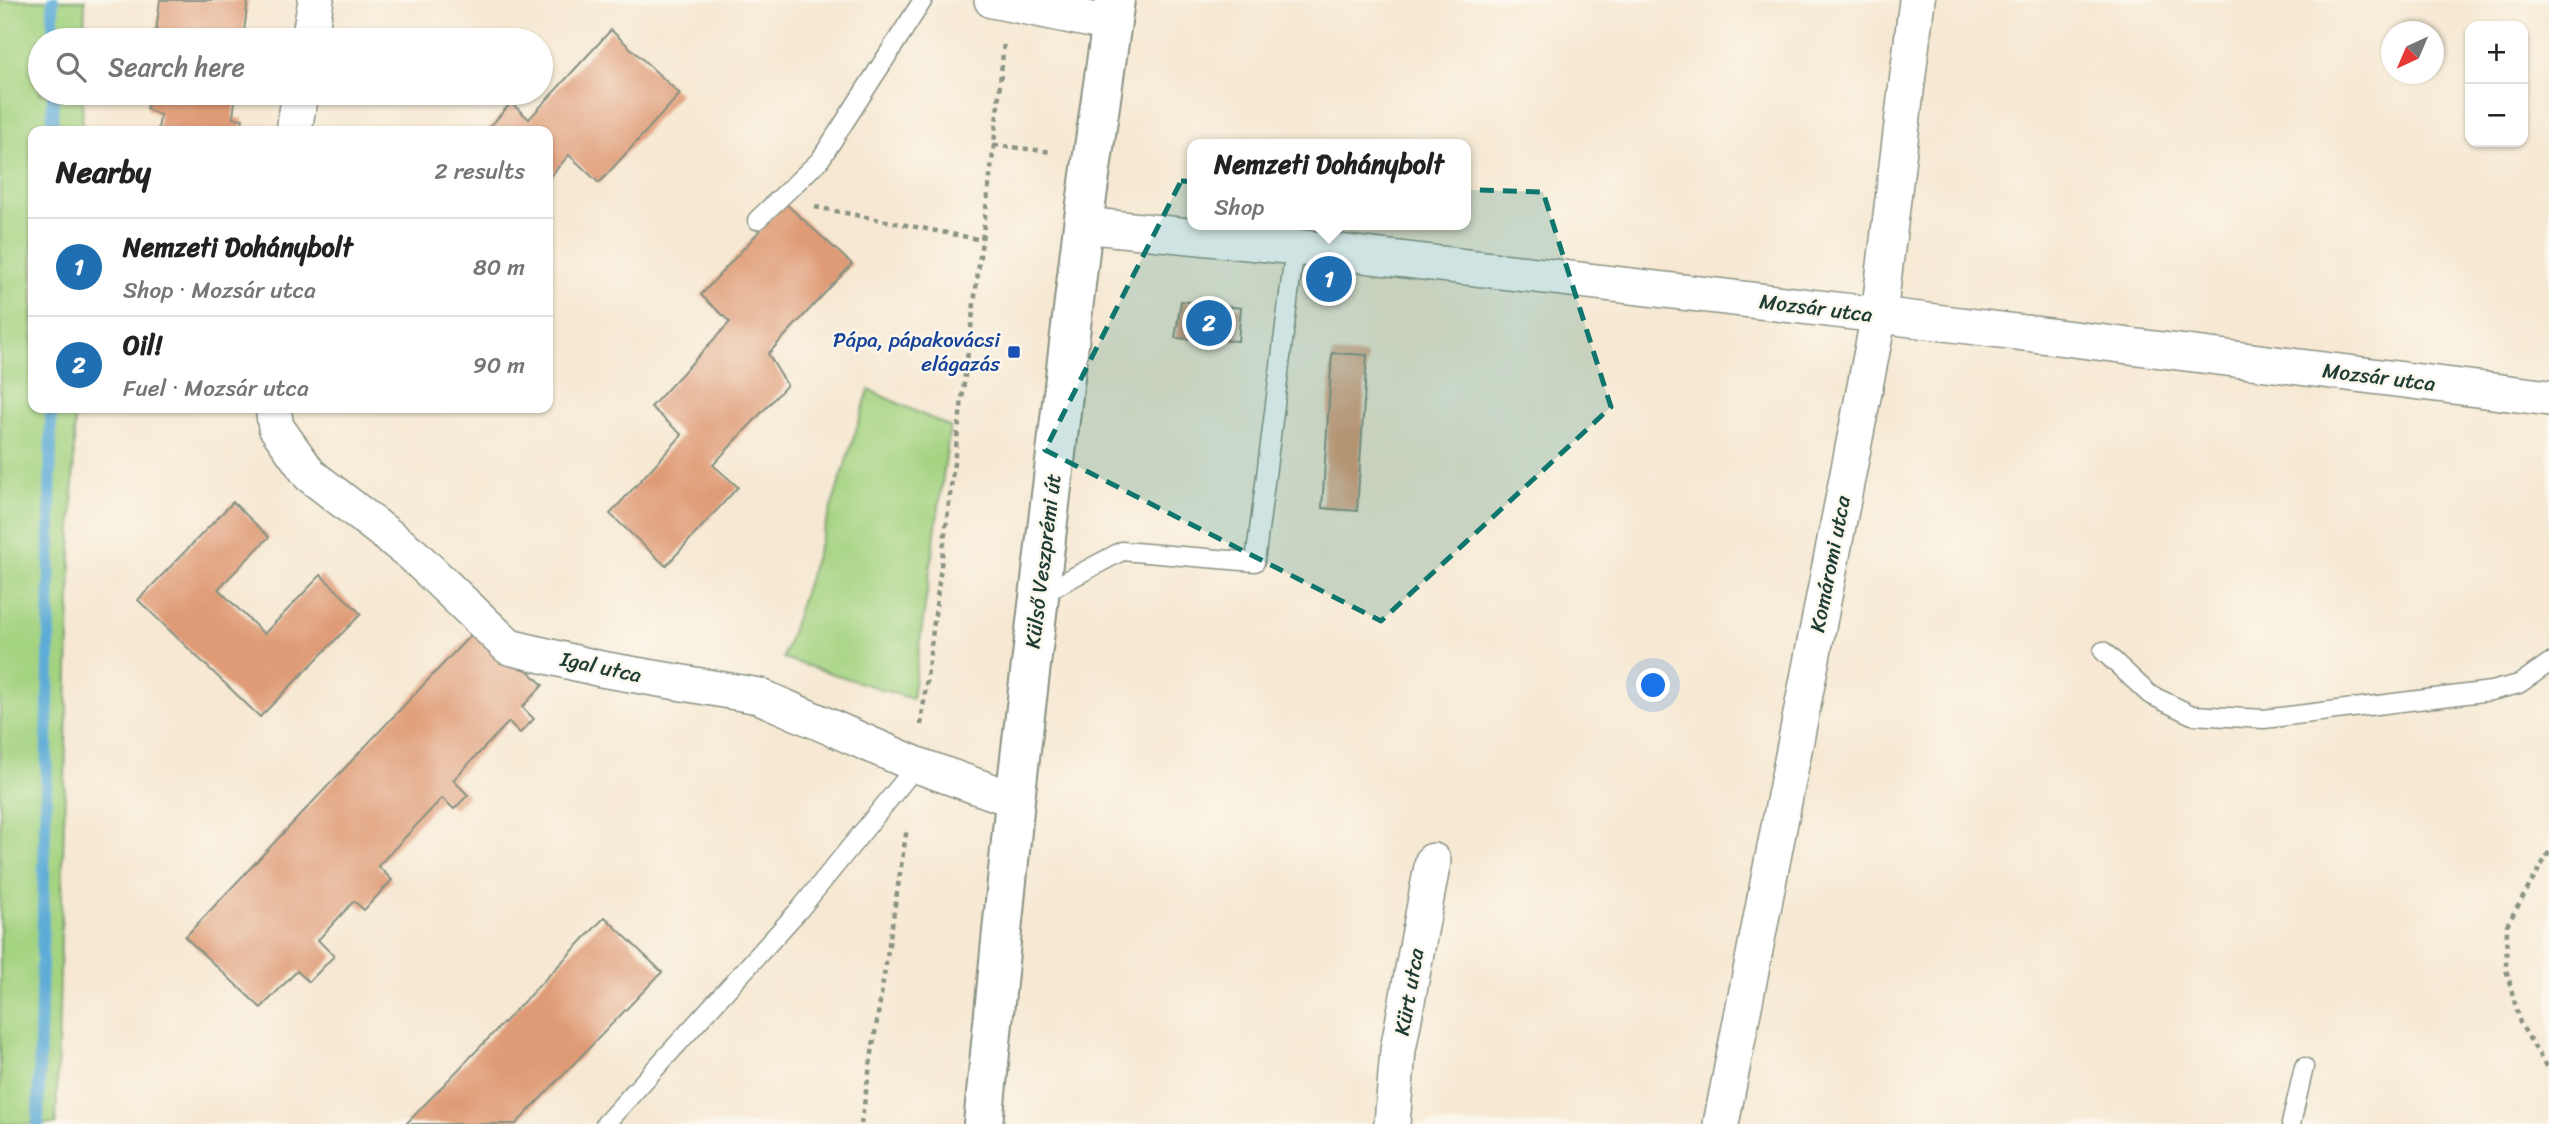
<!DOCTYPE html>
<meta charset="utf-8">
<style>
body{margin:0;font-family:Sriracha,sans-serif;background:#f6f6f6;color:#222}
.controls{position:absolute;right:21px;top:21px;display:grid;overflow:hidden;border-radius:14px;box-shadow:0 2px 5px #0004}
.controls button{width:63px;height:63px;display:grid;place-items:center;padding:0;border:0;border-bottom:2px solid #e0e0e0;background:#fff;color:#222;font:35px sans-serif}
.compass{position:absolute;left:2381px;top:21px;width:63px;height:63px;border-radius:50%;background:#fff;box-shadow:0 2px 5px #0004;rotate:224deg}
.you{position:absolute;left:1654px;top:686px;width:24px;height:24px;margin:-18px;border:5px solid #fff;border-radius:50%;background:#1a73e8;box-shadow:0 0 0 10px #1a73e833}
.badge{display:grid;place-items:center;width:46px;height:46px;border-radius:50%;background:#1f6fb2;color:#fff;font-size:23px;font-weight:700}
.pin{position:absolute;translate:-50% -50%;border:4px solid #fff;box-shadow:0 2px 7px #0006}
.popup{position:absolute;left:1187px;top:139px;width:284px;height:91px;box-sizing:border-box;display:grid;place-content:center;border-radius:14px;background:#fff;filter:drop-shadow(0 2px 5px #0005);font-size:23px;white-space:nowrap;color:#767676}
.popup b{font-size:26px;color:#222}
.popup::after{content:'';position:absolute;left:50%;top:100%;margin-left:-14px;border:14px solid transparent;border-top-color:#fff}
.list{margin:0;padding:0;list-style:none}
h2{display:flex;justify-content:space-between;align-items:center;height:91px;margin:0;padding:0 28px;font-size:30px}
h2 small{font-size:23px;font-weight:400;color:#767676}
.list li{display:grid;grid-template-columns:46px 1fr auto;gap:21px;align-items:center;box-sizing:border-box;height:98px;padding:0 28px;border-top:2px solid #e0e0e0}
.list b{display:block;font-size:26px;white-space:nowrap}
.list p{margin:0;font-size:23px;white-space:nowrap;color:#767676}
.list em{font-size:23px;font-style:normal;color:#767676}
.icon{flex:none;width:38px;height:38px;fill:none;stroke:currentColor;stroke-width:2;stroke-linecap:round;stroke-linejoin:round}
.map{position:relative;flex:none;width:2549px;height:1124px;overflow:hidden}
.search{position:absolute;background:#fff;box-shadow:0 2px 5px #0004;left:28px;top:28px;width:525px;height:77px;display:flex;align-items:center;gap:18px;box-sizing:border-box;padding:0 24px;border-radius:38px;color:#767676;font-size:26px}
.panel{position:absolute;background:#fff;box-shadow:0 2px 5px #0004;left:28px;top:126px;width:525px;height:287px;border-radius:14px}
.map>svg:first-child{display:block}
.green{fill:#a4d381;stroke:#62885a;stroke-width:2}
.lines{fill:none;stroke-linecap:round;stroke-linejoin:round}
.stream{stroke:#5dacd7;stroke-width:12}
.building{fill:#df9b76}
.lane-casing{stroke:#8a9283;stroke-width:21}
.street-casing{stroke:#8a9283;stroke-width:38}
.secondary-casing{stroke:#8a9283;stroke-width:42}
.path{stroke:#8a9283;stroke-width:4.5;stroke-dasharray:5 5;stroke-linecap:butt}
.lane{stroke:#fff;stroke-width:18}
.street{stroke:#fff;stroke-width:35}
.secondary{stroke:#fff;stroke-width:38}
.marked{fill:#0f766e;fill-opacity:0.2;stroke:#0f766e;stroke-width:5;stroke-dasharray:14 9;stroke-linejoin:round}
.transit-dot{fill:#1a4fb4;stroke:#fbf7ec;stroke-width:2.5}
.labels{text-anchor:middle;dominant-baseline:central;stroke-width:5;stroke-linejoin:round;paint-order:stroke}
.street-label{font-size:21px;fill:#1f3d34;stroke:#fbf7ec}
.transit-label{font-size:21px;fill:#164399;stroke:#fbf7ec;text-anchor:end}
</style>
<div class="map">
<svg width="2549" height="1124" viewBox="0 0 2549 1124">
<rect width="100%" height="100%" fill="#fbf7ec"/>
<filter id="ink" filterUnits="userSpaceOnUse"><feTurbulence type="fractalNoise" baseFrequency=".0143" numOctaves="2"/><feDisplacementMap in="SourceGraphic" scale="14" xChannelSelector="R" yChannelSelector="G"/><feConvolveMatrix kernelMatrix="1 2 1 2 8 2 1 2 1" color-interpolation-filters="sRGB"/></filter>
<filter id="wash" filterUnits="userSpaceOnUse"><feTurbulence type="fractalNoise" baseFrequency=".00686" numOctaves="4" result="noise"/><feDisplacementMap in="SourceGraphic" scale="28" xChannelSelector="R" yChannelSelector="G"/><feGaussianBlur stdDeviation="1.57" result="paint"/><feColorMatrix in="noise" values="0 0 0 0 0 0 0 0 0 0 0 0 0 0 0 0 0 1.4 0 .05"/><feComposite in="paint" operator="in"/></filter>
<g filter="url(#wash)">
<rect width="100%" height="100%" fill="#f6e8d2"/>
<path class="green" d="M0 0H85L84 40H40V93H83L82 131H33V408H75L56 1124H0Z
M869 390 950 427 912 699 783 658Z"/>
<g class="lines">
<path class="stream" d="M53 40V0
M52 131 53 93
M38 1124 49 662 51 408"/>
</g>
<g id="blocks">
<path class="building" d="M160 0H248L243 40H155Z
M611 30 680 94 599 183 569 155 548 179V131H486L511 103 529 119Z
M149 93H236L233 118 243 119 241 131H158L160 115 147 109Z
M785 203 852 264 768 354 787 385 713 465 738 487 666 566 610 514 682 435 651 407 730 322 701 295Z
M1181 301 1241 308 1238 341 1175 338Z
M1332 353 1367 355 1357 511 1322 508Z
M233 502 269 537 218 589 264 634 321 575 361 614 260 717 138 600Z
M480 625 543 685 522 707 534 719 520 733 509 722 453 780 468 795 454 809 442 798 378 866 392 880 364 910 354 901 318 940 334 956 309 982 297 971 261 1008 185 937Z
M605 917 662 972 516 1124H406Z"/>
</g>
</g>
<g filter="url(#ink)">
<use href="#blocks" fill-opacity="0" stroke="#8a9283" stroke-width="2"/>
<g class="lines">
<g class="lane-casing">
<path id="lane" d="M757 220 820 160 923 0
M1038 596 1122 551 1255 562 1295 247
M2103 651 2149 694 2192 715 2264 719 2491 691 2519 684 2549 663
M605 1124 800 909 917 765
M2291 1124 2304 1067"/>
</g>
<g class="street-casing">
<path id="street" d="M992 0 1111 24
M309 40 316 0
M294 131 300 93
M1083 225 1295 247 1879 315 2549 398
M273 408 276 427 310 475 412 554 509 647 601 669 759 696 917 765 1015 800
M1392 1124 1398 1050 1433 861
M1721 1124 1879 315 1917 0"/>
</g>
<g class="secondary-casing">
<path id="secondary" d="M983 1124 1015 800 1083 225 1115 0"/>
</g>
<path class="path" d="M994 145 1053 152
M815 207 982 240
M921 725 994 145 1004 43
M2549 852 2507 925 2506 969 2520 1023 2549 1071
M861 1124 907 828"/>
<use href="#lane" class="lane"/>
<use href="#street" class="street"/>
<use href="#secondary" class="secondary"/>
</g>
</g>
<path class="marked" d="M1181 181 1543 192 1611 407 1381 621 1045 450Z"/>
<rect class="transit-dot" x="1007" y="345" width="14" height="14" rx="3.5"/>
<g class="labels">
<g class="street-label">
<text transform="translate(1816 308) rotate(7)">Mozsár utca</text>
<text transform="translate(2379 377) rotate(7)">Mozsár utca</text>
<text transform="translate(1043 561) rotate(-83)">Külső Veszprémi út</text>
<text transform="translate(1830 564) rotate(-79)">Komáromi utca</text>
<text transform="translate(601 667) rotate(12)">Igal utca</text>
<text transform="translate(1409 992) rotate(-80)">Kürt utca</text>
</g>
<g class="transit-label">
<text x="1000" y="340">Pápa, pápakovácsi<tspan x="1000" dy="24">elágazás</tspan></text>
</g>
</g>
</svg>
<div class="controls">
<button>+</button>
<button>−</button>
</div>
<svg class="compass" viewBox="-18 -18 36 36"><path d="M0-13l5 13h-10z" fill="#e53935"/><path d="M0 13l5-13h-10z" fill="#767676"/></svg>
<div class="you"></div>
<div class="pin badge" style="left:1329px;top:279px">1</div>
<div class="popup"><b>Nemzeti Dohánybolt</b>Shop</div>
<div class="pin badge" style="left:1209px;top:323px">2</div>
<div class="search"><svg class="icon" aria-label="search" viewBox="0 0 24 24"><circle cx="10" cy="10" r="6"/><path d="M15 15l6 6"/></svg>Search here</div>
<section class="panel">
<h2>Nearby<small>2 results</small></h2>
<ul class="list">
<li><span class="badge">1</span><div><b>Nemzeti Dohánybolt</b><p>Shop · Mozsár utca</p></div><em>80 m</em></li>
<li><span class="badge">2</span><div><b>Oil!</b><p>Fuel · Mozsár utca</p></div><em>90 m</em></li>
</ul>
</section>
</div>
